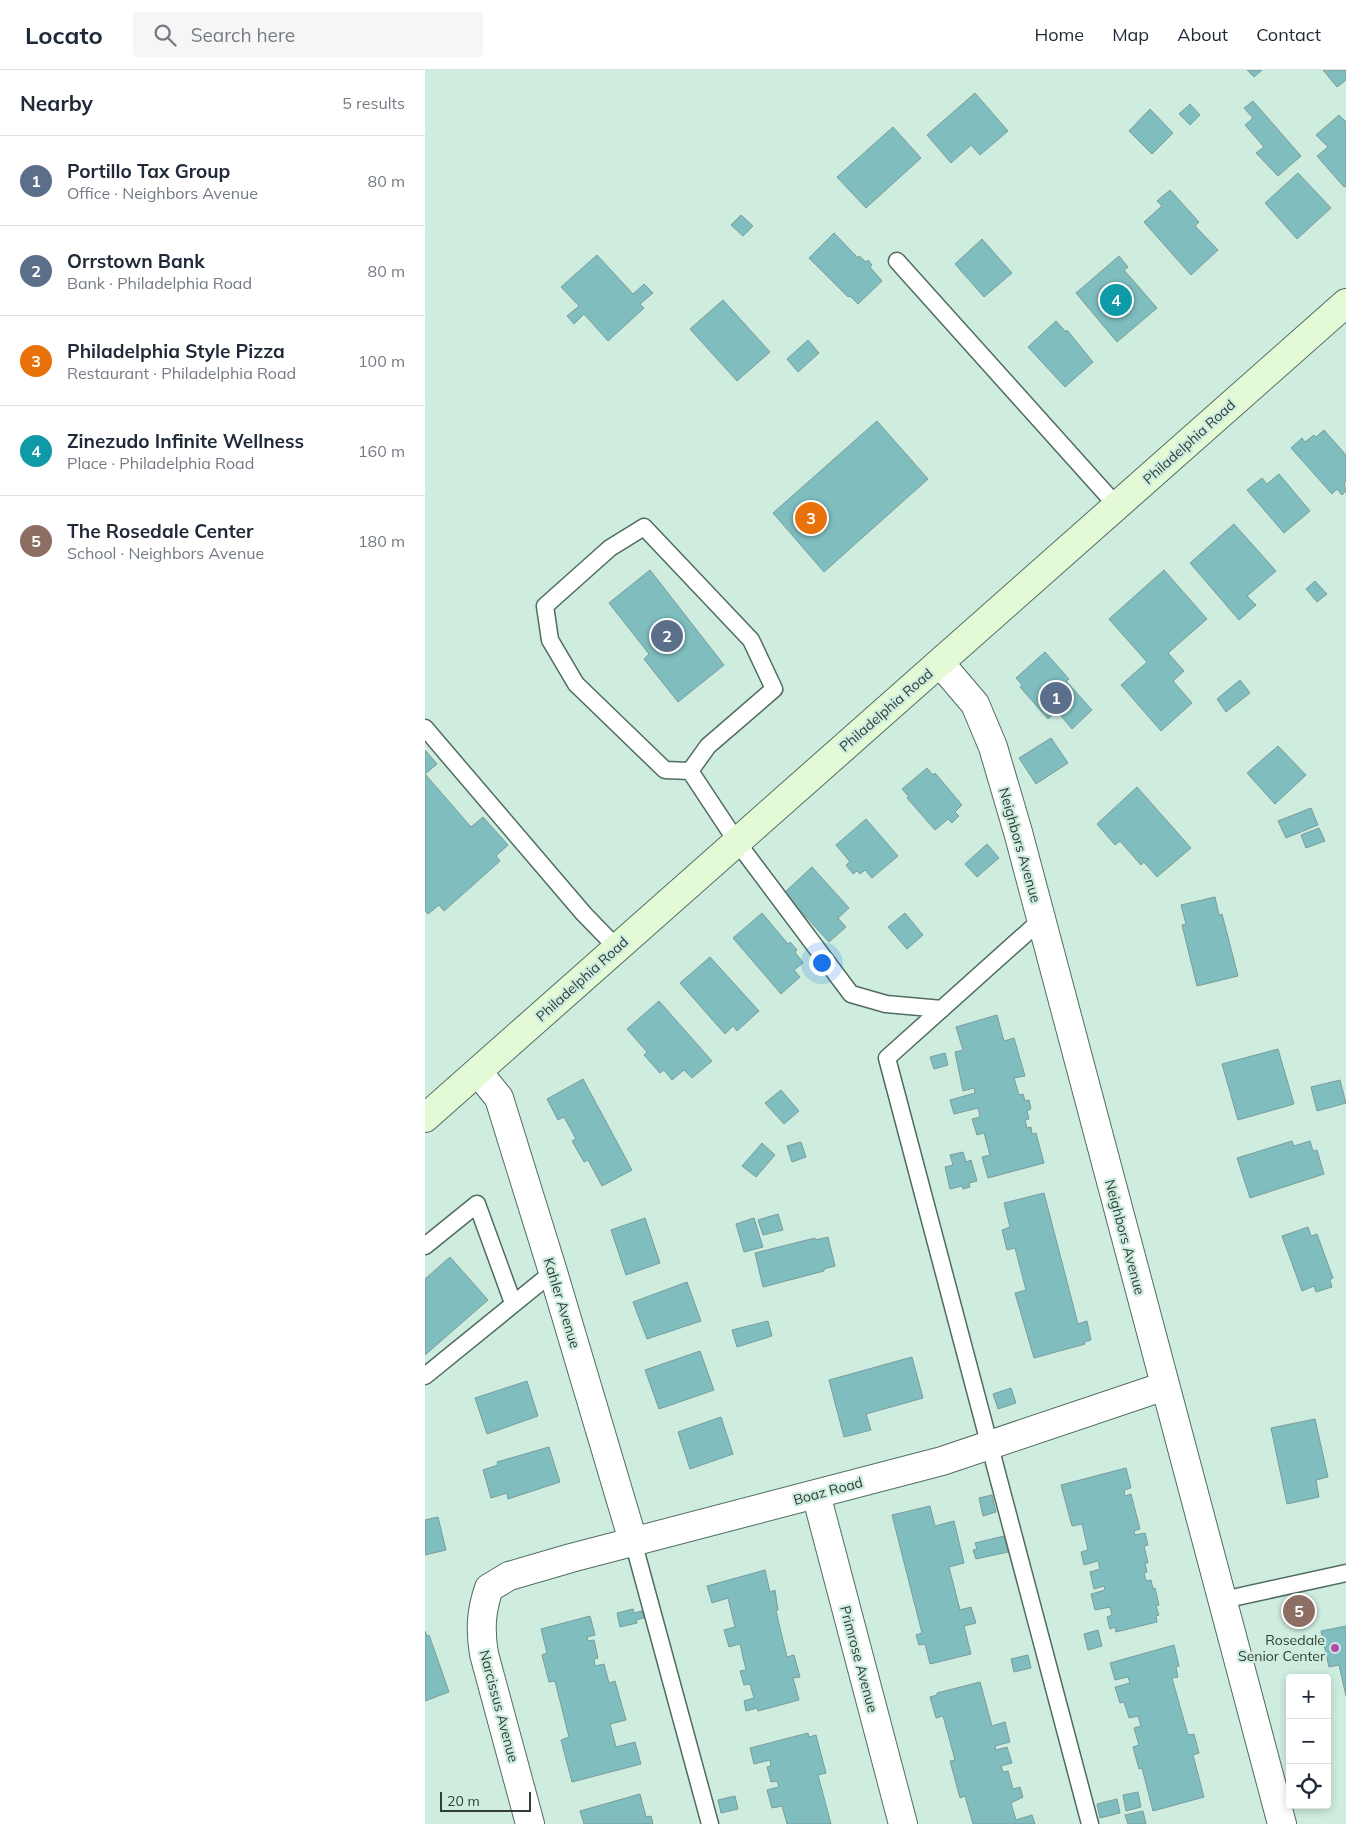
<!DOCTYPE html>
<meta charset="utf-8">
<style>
body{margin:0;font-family:Mulish,sans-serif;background:#f6f6f7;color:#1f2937}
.controls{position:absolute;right:15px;bottom:15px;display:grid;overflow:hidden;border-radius:5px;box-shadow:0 2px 8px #0003}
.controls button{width:45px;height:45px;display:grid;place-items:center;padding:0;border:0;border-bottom:1px solid #e0e1e3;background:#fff;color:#1f2937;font:25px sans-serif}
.scale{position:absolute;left:15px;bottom:12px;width:91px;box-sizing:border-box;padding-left:5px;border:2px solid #313e38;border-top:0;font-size:14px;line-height:18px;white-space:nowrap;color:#313e38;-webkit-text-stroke:4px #ceeddf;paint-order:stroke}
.you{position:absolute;left:396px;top:892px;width:18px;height:18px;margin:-12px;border:4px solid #fff;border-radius:50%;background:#1a73e8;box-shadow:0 0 0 8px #1a73e833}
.badge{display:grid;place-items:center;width:32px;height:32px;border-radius:50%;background:#af49ae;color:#fff;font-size:16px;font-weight:700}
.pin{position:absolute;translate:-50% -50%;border:2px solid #fff;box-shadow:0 1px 5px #0006}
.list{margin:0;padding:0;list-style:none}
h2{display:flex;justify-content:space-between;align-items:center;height:65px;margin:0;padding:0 20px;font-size:21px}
h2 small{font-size:16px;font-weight:400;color:#747a83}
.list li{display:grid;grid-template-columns:32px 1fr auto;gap:15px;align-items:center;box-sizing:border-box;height:90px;padding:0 20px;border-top:1px solid #e0e1e3}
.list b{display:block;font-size:19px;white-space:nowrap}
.list p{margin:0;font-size:16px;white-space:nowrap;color:#747a83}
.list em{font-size:16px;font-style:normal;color:#747a83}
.icon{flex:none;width:28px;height:28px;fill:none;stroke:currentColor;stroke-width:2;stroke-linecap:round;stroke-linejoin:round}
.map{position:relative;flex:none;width:921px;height:1754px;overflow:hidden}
header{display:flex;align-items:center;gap:30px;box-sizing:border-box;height:70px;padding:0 25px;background:#fff;border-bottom:1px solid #e0e1e3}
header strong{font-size:24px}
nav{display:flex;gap:28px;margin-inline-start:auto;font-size:18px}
.search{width:350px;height:45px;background:#f6f6f7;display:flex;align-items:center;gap:12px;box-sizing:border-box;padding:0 18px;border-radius:5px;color:#747a83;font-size:19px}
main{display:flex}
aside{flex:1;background:#fff}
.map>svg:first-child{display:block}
.building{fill:#7fbdbf;stroke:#7a9c9d}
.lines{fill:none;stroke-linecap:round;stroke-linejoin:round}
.lane-casing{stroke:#506c60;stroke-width:19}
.street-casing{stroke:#506c60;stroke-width:30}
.secondary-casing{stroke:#506c60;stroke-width:30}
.lane{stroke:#fff;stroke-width:16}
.street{stroke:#fff;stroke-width:28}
.secondary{stroke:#e4fad6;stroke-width:28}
.poi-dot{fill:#af49ae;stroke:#ceeddf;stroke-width:2}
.labels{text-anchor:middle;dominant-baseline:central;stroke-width:4.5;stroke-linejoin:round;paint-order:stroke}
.street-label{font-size:14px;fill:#313e38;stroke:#ceeddf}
.poi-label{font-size:14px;fill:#313e38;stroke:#ceeddf;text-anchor:end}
</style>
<header>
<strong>Locato</strong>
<div class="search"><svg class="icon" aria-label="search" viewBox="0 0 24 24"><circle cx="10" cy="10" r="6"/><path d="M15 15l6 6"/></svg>Search here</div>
<nav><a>Home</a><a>Map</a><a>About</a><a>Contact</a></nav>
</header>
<main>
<aside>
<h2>Nearby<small>5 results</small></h2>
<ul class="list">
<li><span class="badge" style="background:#5c6f8a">1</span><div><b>Portillo Tax Group</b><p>Office · Neighbors Avenue</p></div><em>80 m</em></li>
<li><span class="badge" style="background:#5c6f8a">2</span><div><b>Orrstown Bank</b><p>Bank · Philadelphia Road</p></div><em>80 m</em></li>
<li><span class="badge" style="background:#e8710a">3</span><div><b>Philadelphia Style Pizza</b><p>Restaurant · Philadelphia Road</p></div><em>100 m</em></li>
<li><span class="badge" style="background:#0f9aa8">4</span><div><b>Zinezudo Infinite Wellness</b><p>Place · Philadelphia Road</p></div><em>160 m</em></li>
<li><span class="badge" style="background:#8d6e63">5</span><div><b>The Rosedale Center</b><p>School · Neighbors Avenue</p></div><em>180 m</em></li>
</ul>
</aside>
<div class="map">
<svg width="921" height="1754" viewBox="0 0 921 1754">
<rect width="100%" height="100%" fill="#ceeddf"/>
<path class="building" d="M822 0H837L829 7Z
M898 0H921V10L912 17Z
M550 23 583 61 555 85 546 75 526 93 502 65Z
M828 31 876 86 853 106 831 83 839 77 820 55 828 48 819 38Z
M765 34 775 45 765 55 754 44Z
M725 39 748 63 727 84 704 61Z
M914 45 921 52V116L919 117 892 86 903 77 891 65Z
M468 57 496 88 441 138 412 107Z
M873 103 906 138 872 169 840 133Z
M745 120 774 152 770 156 793 180 766 205 719 152 737 136 732 131Z
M316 145 328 156 318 166 306 155Z
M409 163 433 188 434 186 441 192 443 190 447 195 445 197 457 211 433 234 425 226 423 227 384 188Z
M557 169 587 203 559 227 530 194Z
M172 185 208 224 219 214 228 223 215 234 219 238 183 271 159 244 149 254 142 246 154 236 136 217Z
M694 186 703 197 699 200 732 238 692 272 651 223Z
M298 230 345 282 312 311 265 259Z
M631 251 641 262 642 260 668 292 640 317 603 277Z
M383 270 394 283 373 302 362 289Z
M452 351 503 409 399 502 348 443Z
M899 360 921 385V412L919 413 921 421 917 425 912 419 907 424 866 378 877 368 880 372 889 365 891 367Z
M854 404 885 441 859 463 822 420 837 408 842 414Z
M809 454 851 501 822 526 831 535 814 550 765 493Z
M225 500 299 595 253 632 219 589 224 584 184 533Z
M739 500 782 549 743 583 759 601 748 611 767 633 736 661 696 615 722 592 684 549Z
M890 511 902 524 892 532 881 519Z
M620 582 644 609 641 611 667 640 647 659 632 641 623 649 595 617 597 615 591 608Z
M815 610 825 623 801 642 792 629Z
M626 668 643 693 611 714 594 688Z
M853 676 881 705 850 734 822 703Z
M0 680 12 694 0 704 46 757 58 747 83 775 71 786 75 791 19 841 14 835 3 844 0 841Z
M502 698 508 705 510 703 537 735 530 742 534 746 527 753 523 749 510 760 482 728 484 727 477 719Z
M712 717 766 778 732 807 719 792 716 795 695 771 690 775 672 754Z
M886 738 893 755 861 768 853 751Z
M441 749 473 786 447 808 440 800 435 804 432 801 428 804 421 795 425 792 411 775Z
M894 758 900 771 881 778 876 765Z
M562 774 574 788 552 807 540 794Z
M387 797 424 838 413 848 421 857 404 872 359 823Z
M790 827 794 845 797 844 813 906 772 916 757 855 761 854 756 835Z
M337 843 363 874 365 872 372 880 370 882 378 893 369 900 375 907 356 924 308 868Z
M480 843 498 865 482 879 463 857Z
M285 887 334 941 312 961 308 956 300 964 255 913Z
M234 931 287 991 267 1008 259 1000 247 1010 239 1000 235 1003 219 985 222 982 202 959Z
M572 945 579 971 589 968 600 1006 589 1008 594 1025 598 1024 600 1031 604 1030 606 1039 602 1041 604 1049 600 1050 602 1058 606 1057 607 1064 611 1063 619 1093 563 1108 557 1087 565 1085 559 1063 552 1065 547 1049 555 1047 553 1038 529 1044 525 1030 550 1023 549 1018 538 1021 530 982 538 980 531 957Z
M853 979 869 1034 813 1050 797 994Z
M520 983 523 995 509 999 505 987Z
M158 1009 207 1100 177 1116 163 1090 159 1092 147 1071 151 1069 139 1047 133 1050 122 1029Z
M915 1010 921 1033 892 1041 886 1017Z
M356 1020 374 1041 359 1054 340 1033Z
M867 1071 869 1076 885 1071 888 1081 892 1080 899 1104 825 1128 812 1088Z
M376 1072 381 1087 367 1092 362 1076Z
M337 1073 350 1085 331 1107 317 1096Z
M538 1082 541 1092 546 1090 552 1111 544 1113 545 1117 538 1119 537 1116 525 1119 520 1097 528 1095 525 1085Z
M619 1123 653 1254 662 1251 666 1270 659 1272 660 1274 609 1288 590 1223 601 1220 590 1178 582 1180 577 1160 585 1157 579 1133Z
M353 1144 358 1160 338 1165 333 1150Z
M220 1148 235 1193 201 1205 186 1160Z
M329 1148 338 1177 319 1182 311 1154Z
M883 1157 886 1166 892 1164 908 1208 905 1210 907 1217 891 1222 889 1216 877 1221 857 1166Z
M403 1167 410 1196 399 1199V1201L338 1217 330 1183 390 1168V1170Z
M25 1187 63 1230 0 1285V1209Z
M262 1212 276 1251 222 1269 208 1232Z
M343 1251 347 1266 312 1277 307 1260Z
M275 1281 289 1320 234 1339 220 1300Z
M487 1287 498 1328 441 1344 446 1360 419 1367 404 1310Z
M102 1311 113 1346 62 1364 50 1328Z
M586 1318 591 1333 573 1339 568 1324Z
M296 1347 308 1384 265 1399 253 1362Z
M890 1349 903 1407 891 1410 894 1427 862 1434 846 1358Z
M124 1377 135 1412 83 1429 82 1423 66 1428 58 1400 73 1395 72 1392Z
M701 1398 706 1418 699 1420 700 1426 706 1424 715 1459 709 1461 710 1465 720 1463 723 1475 719 1476 723 1493H720L722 1502 719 1503 721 1511 726 1510 728 1519 730 1518 734 1535 731 1536 734 1545 731 1546 732 1552 691 1562 690 1557 685 1559 682 1547 687 1545 685 1537 670 1540 666 1524 680 1520 679 1516 669 1519 665 1502 675 1499 673 1491 659 1495 656 1482 663 1480 657 1454 647 1456 636 1415Z
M567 1425 571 1442 558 1446 554 1428Z
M505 1436 510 1456 529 1451 539 1493 524 1497 535 1540 546 1537 551 1553 539 1556 546 1584 505 1594 500 1574 494 1575 491 1565 497 1563 467 1445Z
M13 1447 21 1480 0 1485V1450Z
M579 1466 583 1482 551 1489 548 1480 552 1479 550 1473Z
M340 1500 345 1522 350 1520 353 1540 351 1541 362 1587 369 1585 375 1607 368 1608 374 1630 333 1641 332 1638 321 1641 319 1631 329 1628 325 1614 319 1615 315 1601 321 1600 315 1574 304 1577 299 1560 310 1557 303 1528 287 1533 282 1516Z
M208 1539 209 1543 217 1541 219 1548 211 1550 212 1553 195 1557 192 1543Z
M165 1546 170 1565 162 1567 163 1571 169 1570 173 1588 169 1589 170 1596 179 1594 184 1613 190 1611 201 1650 185 1654 191 1677 210 1672 216 1694 147 1712 136 1670 144 1667 130 1611 124 1612 117 1585 122 1583 116 1559Z
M921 1556V1626L914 1595 904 1597 896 1561Z
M673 1560 677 1576 663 1580 659 1564Z
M0 1561 2 1566 4 1565 24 1622 0 1631Z
M749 1575 754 1596 751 1597 753 1607 747 1608 763 1665 769 1664 774 1683 768 1685 779 1727 728 1741 717 1698 714 1699 708 1677 714 1675 709 1658 716 1656 713 1646 704 1648 699 1632 695 1633 690 1617 705 1613 703 1607 690 1610 685 1593Z
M603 1585 606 1598 589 1602 586 1589Z
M555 1612 567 1656 580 1652 585 1672 570 1676 571 1680 582 1677 587 1693 576 1696 578 1702 583 1701 588 1719 595 1717 598 1727 586 1733 591 1750 607 1745 610 1754H548L540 1726 535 1728 525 1691 530 1690 518 1646 511 1648 505 1627 512 1625V1623Z
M383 1663 384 1667 391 1665 401 1703 393 1705 406 1754H362L357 1736 347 1738 342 1720 354 1717 352 1711 346 1712 342 1697 346 1696 345 1690 329 1694 325 1678Z
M713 1722 716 1737 701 1741 698 1725Z
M215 1724 221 1747 226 1746 228 1754H159L155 1741Z
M310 1726 313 1739 296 1743 293 1730Z
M692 1729 695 1743 675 1748 672 1734Z
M718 1741 721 1754H703L700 1745Z"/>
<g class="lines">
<g class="lane-casing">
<path id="lane" d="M472 191 692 436
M219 457 326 570 349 619 283 676 265 701 240 700 151 614 125 570 120 536 185 478Z
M0 658 159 844 192 878
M265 701 312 772 426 924 461 934 517 939
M616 850 462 988 665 1754
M0 1176 52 1134 88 1233
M0 1306 128 1202
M208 1471 285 1754
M798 1530 921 1503"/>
</g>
<g class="street-casing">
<path id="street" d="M515 593 550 634 568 677 593 762 857 1754
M53 1002 74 1028 128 1202 208 1471
M391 1424 478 1754
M105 1754 59 1584C55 1560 56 1541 64 1518L84 1506 146 1488 517 1391 740 1316"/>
</g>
<g class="secondary-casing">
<path id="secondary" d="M0 1048 921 233"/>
</g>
<use href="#lane" class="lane"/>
<use href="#street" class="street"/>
<use href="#secondary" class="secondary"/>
</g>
<circle class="poi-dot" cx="910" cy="1578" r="5"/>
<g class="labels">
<g class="street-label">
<text transform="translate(764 372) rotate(-42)">Philadelphia Road</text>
<text transform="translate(461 640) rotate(-41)">Philadelphia Road</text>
<text transform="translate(595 775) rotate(74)">Neighbors Avenue</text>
<text transform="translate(157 909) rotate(-42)">Philadelphia Road</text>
<text transform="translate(700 1167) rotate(75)">Neighbors Avenue</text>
<text transform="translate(137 1233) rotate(73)">Kahler Avenue</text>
<text transform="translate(403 1421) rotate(-15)">Boaz Road</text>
<text transform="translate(434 1589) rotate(75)">Primrose Avenue</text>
<text transform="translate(74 1636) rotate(75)">Narcissus Avenue</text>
</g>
<g class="poi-label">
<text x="900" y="1570">Rosedale<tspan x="900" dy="16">Senior Center</tspan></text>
</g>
</g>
</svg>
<div class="controls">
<button>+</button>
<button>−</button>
<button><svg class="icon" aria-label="locate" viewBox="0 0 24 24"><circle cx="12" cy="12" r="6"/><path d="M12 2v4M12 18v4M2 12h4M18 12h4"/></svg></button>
</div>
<div class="scale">20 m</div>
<div class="you"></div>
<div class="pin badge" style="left:631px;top:628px;background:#5c6f8a">1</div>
<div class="pin badge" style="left:242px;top:566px;background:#5c6f8a">2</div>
<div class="pin badge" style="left:386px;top:448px;background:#e8710a">3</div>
<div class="pin badge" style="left:691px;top:230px;background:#0f9aa8">4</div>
<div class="pin badge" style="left:874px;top:1541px;background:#8d6e63">5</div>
</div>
</main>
